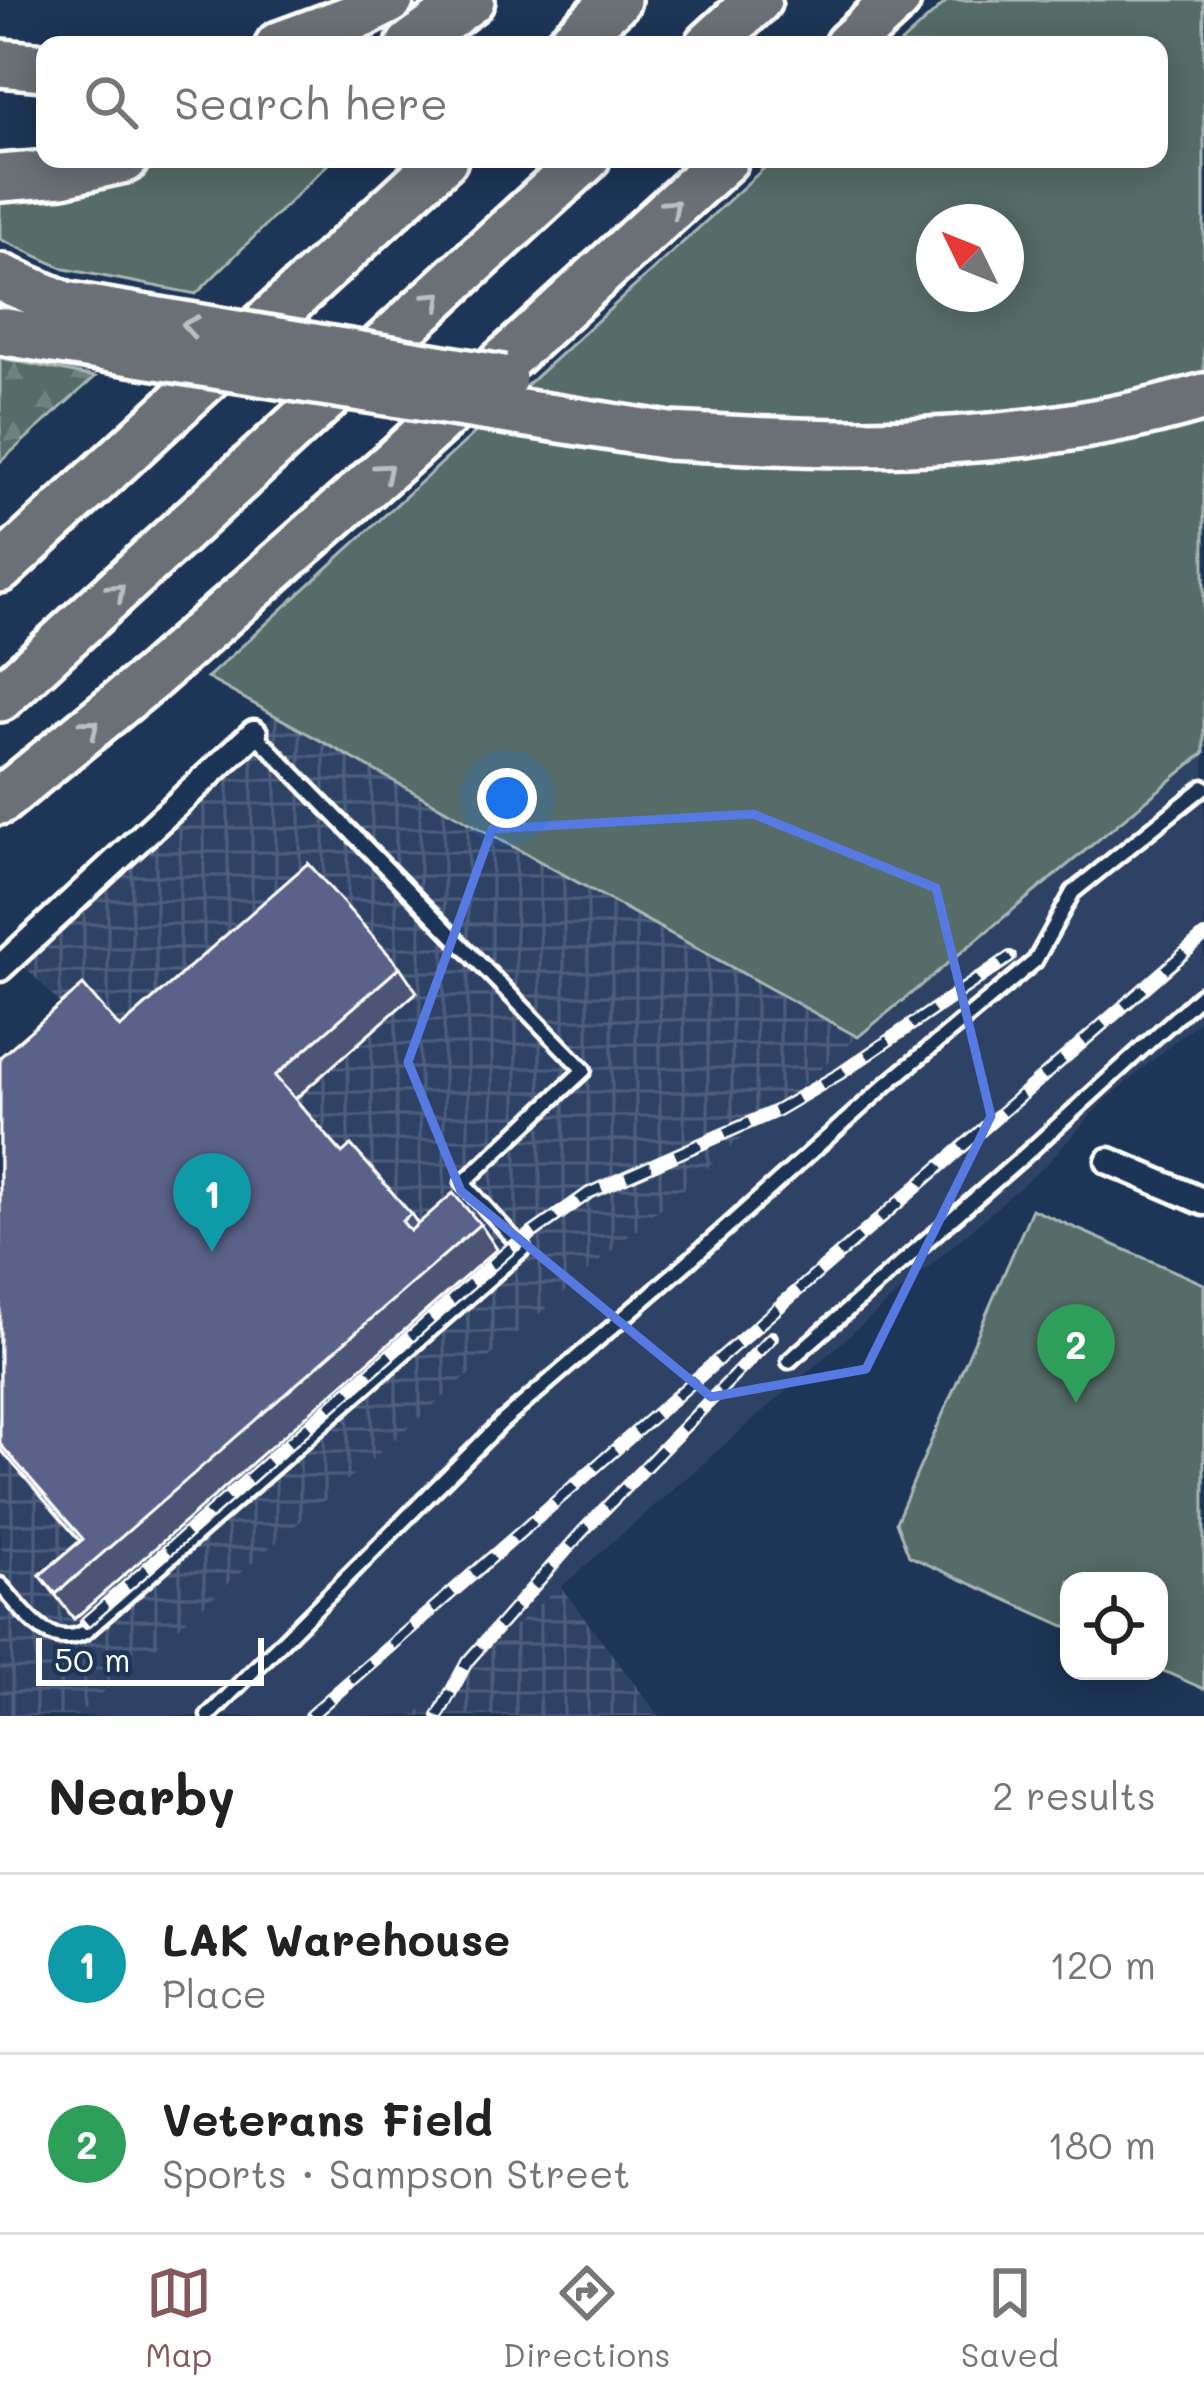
<!DOCTYPE html>
<meta charset="utf-8">
<style>
body{margin:0;font-family:Mali,sans-serif;background:#f2f2f2;color:#222}
.controls{position:absolute;right:36px;bottom:36px;display:grid;overflow:hidden;border-radius:24px;box-shadow:0 6px 30px #0003}
.controls button{width:108px;height:108px;display:grid;place-items:center;padding:0;border:0;border-bottom:3px solid #e0e0e0;background:#fff;color:#222;font:60px sans-serif}
.compass{position:absolute;left:916px;top:204px;width:108px;height:108px;border-radius:50%;background:#fff;box-shadow:0 6px 30px #0003;rotate:313deg}
.scale{position:absolute;left:36px;bottom:30px;width:228px;box-sizing:border-box;padding-left:12px;border:6px solid #fff;border-top:0;font-size:33px;line-height:42px;white-space:nowrap;color:#fff;-webkit-text-stroke:9px #1d3557;paint-order:stroke}
.you{position:absolute;left:507px;top:798px;width:42px;height:42px;margin:-30px;border:9px solid #fff;border-radius:50%;background:#1a73e8;box-shadow:0 0 0 18px #1a73e833}
.badge{display:grid;place-items:center;width:78px;height:78px;border-radius:50%;background:#85585c;color:#fff;font-size:39px;font-weight:700}
.pin{position:absolute;translate:-50% -99px;filter:drop-shadow(0 3px 6px #0008)}
.pin::after{content:'';position:absolute;top:63px;width:42px;height:36px;background:inherit;clip-path:polygon(0 0,100% 0,50% 100%)}
.list{margin:0;padding:0;list-style:none}
h2{display:flex;justify-content:space-between;align-items:center;height:156px;margin:0;padding:0 48px;font-size:51px}
h2 small{font-size:39px;font-weight:400;color:#767676}
.list li{display:grid;grid-template-columns:78px 1fr auto;gap:36px;align-items:center;box-sizing:border-box;height:180px;padding:0 48px;border-top:3px solid #e0e0e0}
.list b{display:block;font-size:45px;white-space:nowrap}
.list p{margin:0;font-size:39px;white-space:nowrap;color:#767676}
.list em{font-size:39px;font-style:normal;color:#767676}
.icon{flex:none;width:66px;height:66px;fill:none;stroke:currentColor;stroke-width:2;stroke-linecap:round;stroke-linejoin:round}
.map{position:relative;flex:none;width:1204px;height:1716px;overflow:hidden}
.search{position:absolute;background:#fff;box-shadow:0 6px 30px #0003;left:36px;right:36px;top:36px;height:132px;display:flex;align-items:center;gap:30px;box-sizing:border-box;padding:0 42px;border-radius:24px;color:#767676;font-size:45px}
.sheet{height:516px;background:#fff}
nav{display:flex;justify-content:space-around;align-items:center;box-sizing:border-box;height:168px;border-top:3px solid #e0e0e0;background:#fff;font-size:33px;color:#767676}
nav a{display:grid;justify-items:center;gap:6px}
nav .on{color:#85585c}
.map>svg:first-child{display:block}
.built{fill:#2f4266}
.industrial{fill:url(#industrial-grid)}
.grass{fill:#566c68;stroke:#aab6b4;stroke-width:3;fill-rule:evenodd}
.forest{fill:url(#forest-firs);stroke:#aab6b4;stroke-width:3}
.lines{fill:none;stroke-linecap:round;stroke-linejoin:round}
.lane-casing{stroke:#fff;stroke-width:21}
.street-casing{stroke:#fff;stroke-width:33}
.highway-casing{stroke:#fff;stroke-width:54}
.lane{stroke:#1d3557;stroke-width:12}
.street{stroke:#1d3557;stroke-width:24}
.highway{stroke:#6a7074;stroke-width:45}
.rail-casing{stroke:#fff;stroke-width:14}
.rail{stroke:#1d3557;stroke-width:9;stroke-dasharray:27;stroke-linecap:butt}
.highway-bridge-casing{stroke:#fff;stroke-width:54;stroke-linecap:butt}
.highway-bridge{stroke:#6a7074;stroke-width:45}
.wall{fill:#4d5476;stroke:#fff;stroke-width:3}
.building{fill:#5a6289;stroke:#fff;stroke-width:3}
.oneway{stroke:#bcbfc0}
.marked{fill:none;stroke:#567ae2;stroke-width:9;stroke-linejoin:round}
</style>
<div class="map">
<svg width="1204" height="1716" viewBox="0 0 1204 1716">
<defs>
<pattern id="industrial-grid" width="8" height="8" patternUnits="userSpaceOnUse" patternTransform="scale(3)"><rect width="8" height="8" fill="#2f4266"/><path d="M0 4h8M4 0v8" fill="none" stroke="#4e5e7d"/></pattern>
<pattern id="forest-firs" width="22" height="20" patternUnits="userSpaceOnUse" patternTransform="scale(3)"><rect width="22" height="20" fill="#566c68"/><path d="M5 1l3.5 6h-7zM16 11l3.5 6h-7z" fill="#6f827f"/></pattern>
</defs>
<rect width="100%" height="100%" fill="#1d3557"/>
<filter id="ink" filterUnits="userSpaceOnUse"><feTurbulence type="fractalNoise" baseFrequency=".00833" numOctaves="2"/><feDisplacementMap in="SourceGraphic" scale="24" xChannelSelector="R" yChannelSelector="G"/><feConvolveMatrix kernelMatrix="1 2 1 2 8 2 1 2 1" color-interpolation-filters="sRGB"/></filter>
<g filter="url(#ink)">
<path class="built" d="M1204 753V1017L1101 1104 1049 1162 413 1716H76L858 1037Z"/>
<path class="industrial" d="M275 714 858 1037 76 1716H0V1076L70 1015 18 959Z
M560 1586 659 1716H413Z"/>
<path class="grass" d="M948 0H1204V753L858 1037 207 678 774 159H1159V45H899ZM934 222H1006V294H934Z
M207 159H333L196 294 65 269 0 239V192L59 185Z
M1032 1209 1204 1284V1689L1159 1669V1581H1069V1628L909 1556 896 1522Z"/>
<path class="forest" d="M0 358 95 377 0 462Z"/>
<g class="lines">
<g class="lane-casing">
<path id="lane" d="M789 1361 1025 1155 1204 992
M0 1585C24 1610 47 1652 85 1632L523 1249 463 1183 584 1070 254 733
M208 1716 501 1423 689 1261 888 1083 1035 961 1073 892 1204 787"/>
</g>
<g class="street-casing">
<path id="street" d="M0 968 254 733
M1109 1161 1204 1202"/>
</g>
<g class="highway-casing">
<path id="highway" d="M279 45 363 14 390 0
M410 45 471 0
M568 45 617 0
M709 45 758 0
M848 45 897 0
M0 63 45 67
M0 178 62 173 125 159
M0 277 65 305
M0 331 54 340
M669 436C734 439 800 444 864 443 977 442 1096 430 1204 397
M0 569 444 159
M0 698 586 159
M0 801 153 676 402 455 725 159"/>
</g>
<use href="#lane" class="lane"/>
<use href="#street" class="street"/>
<use href="#highway" class="highway"/>
<g class="rail-casing">
<path id="rail" d="M86 1622 511 1248 589 1193 776 1111 841 1073 1010 957
M310 1716 1204 936
M438 1716 467 1662 582 1532 772 1337"/>
</g>
<use href="#rail" class="rail"/>
<g class="highway-bridge-casing">
<path id="highway-bridge" d="M65 305 503 379
M54 340 669 436"/>
</g>
<use href="#highway-bridge" class="highway-bridge"/>
</g>
<path class="wall" d="M400 967 417 992 295 1099 342 1153 411 1214 418 1224H480L497 1249 74 1619 40 1575 80 1541 0 1449V1057L120 1028Z"/>
<path class="building" d="M308 863 400 967 275 1076 342 1153 351 1145 411 1214 402 1221 410 1231 453 1193 480 1224 56 1594 40 1575 83 1539 0 1444V1057L83 985 120 1028Z"/>
<defs><path id="oneway-chevron" d="M-2-3.5L2.5 0L-2 3.5" fill="none" stroke-width="1.6" stroke-linecap="round" stroke-linejoin="round" transform="scale(3)"/></defs>
<g class="oneway">
<use href="#oneway-chevron" transform="translate(672 207) rotate(-43)"/>
<use href="#oneway-chevron" transform="translate(435 299) rotate(-43)"/>
<use href="#oneway-chevron" transform="translate(190 326) rotate(-170)"/>
<use href="#oneway-chevron" transform="translate(385 471) rotate(-41)"/>
<use href="#oneway-chevron" transform="translate(117 591) rotate(-43)"/>
<use href="#oneway-chevron" transform="translate(91 727) rotate(-39)"/>
</g>
</g>
<path class="marked" d="M753 814 936 888 991 1116 866 1369 711 1397 461 1191 408 1062 492 829Z"/>
</svg>
<div class="controls">
<button><svg class="icon" aria-label="locate" viewBox="0 0 24 24"><circle cx="12" cy="12" r="6"/><path d="M12 2v4M12 18v4M2 12h4M18 12h4"/></svg></button>
</div>
<svg class="compass" viewBox="-18 -18 36 36"><path d="M0-13l5 13h-10z" fill="#e53935"/><path d="M0 13l5-13h-10z" fill="#767676"/></svg>
<div class="scale">50 m</div>
<div class="you"></div>
<div class="pin badge" style="left:212px;top:1252px;background:#0f9aa8">1</div>
<div class="pin badge" style="left:1076px;top:1403px;background:#2e9e5b">2</div>
<div class="search"><svg class="icon" aria-label="search" viewBox="0 0 24 24"><circle cx="10" cy="10" r="6"/><path d="M15 15l6 6"/></svg>Search here</div>
</div>
<section class="sheet">
<h2>Nearby<small>2 results</small></h2>
<ul class="list">
<li><span class="badge" style="background:#0f9aa8">1</span><div><b>LAK Warehouse</b><p>Place</p></div><em>120 m</em></li>
<li><span class="badge" style="background:#2e9e5b">2</span><div><b>Veterans Field</b><p>Sports · Sampson Street</p></div><em>180 m</em></li>
</ul>
</section>
<nav>
<a class="on"><svg class="icon" aria-label="map" viewBox="0 0 24 24"><path d="M3 6l6-2 6 2 6-2v14l-6 2-6-2-6 2zM9 4v14M15 6v14"/></svg>Map</a>
<a><svg class="icon" aria-label="directions" viewBox="0 0 24 24"><path d="M12 3l9 9-9 9-9-9zM9 14v-3h6M13 9l2 2-2 2"/></svg>Directions</a>
<a><svg class="icon" aria-label="saved" viewBox="0 0 24 24"><path d="M7 4h10v16l-5-4-5 4z"/></svg>Saved</a>
</nav>
